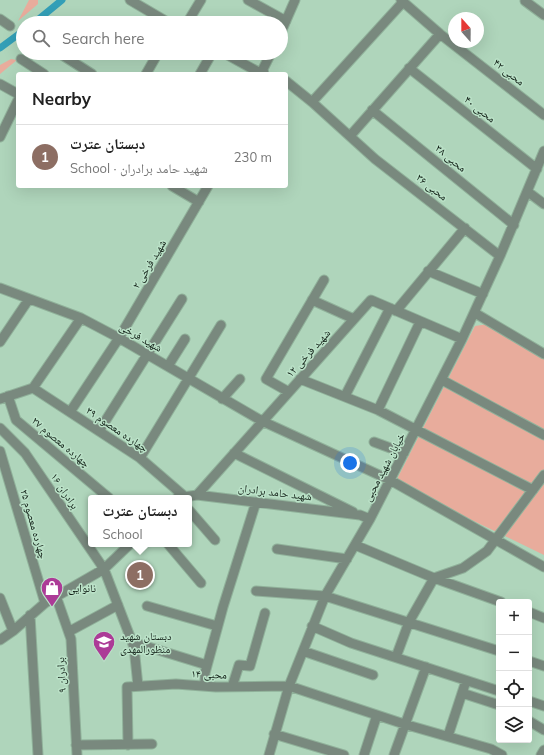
<!DOCTYPE html>
<meta charset="utf-8">
<style>
body{margin:0;font-family:Mulish,"Noto Naskh Arabic",sans-serif;background:#f2f2f2;color:#222}
.controls{position:absolute;right:12px;bottom:12px;display:grid;overflow:hidden;border-radius:4px;box-shadow:0 4px 16px #0002}
.controls button{width:36px;height:36px;display:grid;place-items:center;padding:0;border:0;border-bottom:1px solid #e0e0e0;background:#fff;color:#222;font:20px sans-serif}
.compass{position:absolute;left:448px;top:12px;width:36px;height:36px;border-radius:50%;background:#fff;box-shadow:0 4px 16px #0002;rotate:339deg}
.you{position:absolute;left:350px;top:463px;width:14px;height:14px;margin:-10px;border:3px solid #fff;border-radius:50%;background:#1a73e8;box-shadow:0 0 0 6px #1a73e833}
.badge{display:grid;place-items:center;width:26px;height:26px;border-radius:50%;background:#111827;color:#fff;font-size:13px;font-weight:700}
.pin{position:absolute;translate:-50% -50%;border:2px solid #fff;box-shadow:0 1px 4px #0006}
.popup{position:absolute;left:88px;top:495px;width:104px;height:52px;box-sizing:border-box;display:grid;place-content:center;border-radius:4px;background:#fff;filter:drop-shadow(0 1px 3px #0005);font-size:13px;white-space:nowrap;color:#767676}
.popup b{font-size:15px;color:#222}
.popup::after{content:'';position:absolute;left:50%;top:100%;margin-left:-8px;border:8px solid transparent;border-top-color:#fff}
.list{margin:0;padding:0;list-style:none}
h2{display:flex;justify-content:space-between;align-items:center;height:52px;margin:0;padding:0 16px;font-size:17px}
h2 small{font-size:13px;font-weight:400;color:#767676}
.list li{display:grid;grid-template-columns:26px 1fr auto;gap:12px;align-items:center;box-sizing:border-box;height:64px;padding:0 16px;border-top:1px solid #e0e0e0}
.list b{display:block;font-size:15px;white-space:nowrap}
.list p{margin:0;font-size:13px;white-space:nowrap;color:#767676}
.list em{font-size:13px;font-style:normal;color:#767676}
.icon{flex:none;width:22px;height:22px;fill:none;stroke:currentColor;stroke-width:2;stroke-linecap:round;stroke-linejoin:round}
.map{position:relative;flex:none;width:544px;height:755px;overflow:hidden}
.search{position:absolute;background:#fff;box-shadow:0 4px 16px #0002;left:16px;top:16px;width:272px;height:44px;display:flex;align-items:center;gap:10px;box-sizing:border-box;padding:0 14px;border-radius:22px;color:#767676;font-size:15px}
.panel{position:absolute;background:#fff;box-shadow:0 4px 16px #0002;left:16px;top:72px;width:272px;height:116px;border-radius:4px}
.map>svg:first-child{display:block}
.green{fill:#e8ac9c}
.lines{fill:none;stroke-linecap:round;stroke-linejoin:round}
.canal{stroke:#339fb7;stroke-width:7}
.minor-casing{stroke:#90b19a;stroke-width:11}
.minor{stroke:#79897e;stroke-width:9}
.labels{text-anchor:middle;dominant-baseline:central;stroke-width:3;stroke-linejoin:round;paint-order:stroke}
.street-label{font-size:11px;fill:#122017;stroke:#bbe2c8}
.poi-label{font-size:11px;fill:#122017;stroke:#bbe2c8;text-anchor:start}
</style>
<div class="map">
<svg width="544" height="755" viewBox="0 0 544 755">
<rect width="100%" height="100%" fill="#afd5bb"/>
<path class="green" d="M29 0H38V4L18 21Z
M11 59 17 60 0 74V65Z
M488 324 544 359V555L395 483 475 326Z"/>
<g class="lines">
<path class="canal" d="M34 23 62 0
M0 48 23 31"/>
<g class="minor-casing">
<path id="minor" d="M130 0 169 23
M248 0 286 21
M401 0 440 34 544 115
M525 1 544 15
M0 19 10 26
M187 23 201 0
M281 32 295 0
M59 53 92 74
M113 53 115 54
M224 53 262 74
M21 59 44 74
M409 68 537 169
M146 74 158 53
M200 74 212 53
M264 74 263 69 271 53
M286 81 312 102 375 159 500 256
M0 84 18 94
M312 102 403 2
M372 110 514 225
M350 136 440 34
M0 137 18 100
M172 186 199 202
M528 192 544 204
M428 271 483 294
M0 288 81 318 119 338 262 421 390 480 544 567
M312 300 354 319
M396 311 465 228
M475 313 544 354
M0 342 29 299
M168 366 185 339
M300 379 378 410 533 490
M442 380 544 435
M33 388 140 458 184 496
M289 392 266 379 324 280
M8 396 16 420 109 498
M345 396 390 308
M0 399 33 388 81 318
M222 399 240 379
M378 410 420 322
M70 412 119 338 208 186
M0 428 25 453 104 569 134 647 138 686
M99 431 182 299
M374 442 404 453
M0 451 45 603
M234 453 353 512
M140 458 221 325
M197 495 371 300 462 339
M177 498 197 495 360 515 370 519
M189 510 215 540
M168 544 201 583
M355 545 434 578 501 602
M277 549 347 559
M256 591 325 596 499 651
M56 596 71 639 77 755
M0 598 13 631
M147 606 217 626
M529 612 544 618
M30 615 38 755
M312 626 351 643 499 691
M70 631 118 605
M0 640 13 631 45 603 104 569 130 544
M132 642 207 665
M303 651 373 675
M396 657 409 622 434 578 463 568 487 551 544 475
M529 661 544 666
M205 686V673L223 607 256 502
M232 687 239 665 250 666 265 613
M462 693 499 705
M529 701 544 706
M529 721 544 730
M274 734 344 755
M448 736 466 681
M76 745 152 744
M128 745 127 687 176 684 216 687 289 686 404 724 491 749 502 755
M269 755 289 686 325 596 370 519 462 339 500 256 544 151
M364 755 377 715
M394 755 426 667
M541 755 544 750"/>
</g>
<use href="#minor" class="minor"/>
</g>
<defs>
<g id="shop-pin" transform="scale(1.15)"><path d="M0 17L-7.5 6A9.5 9.5 0 1 1 7.5 6Z" fill="#ac3b97" stroke="#bbe2c8"/><path d="M-5-2.5h2.3a2.7 3.5 0 0 1 5.4 0H5L5.5 6h-11ZM-1.5-2.5h3a1.5 2.3 0 0 0-3 0Z" fill="#fff"/></g>
<g id="school-pin" transform="scale(1.15)"><path d="M0 17L-7.5 6A9.5 9.5 0 1 1 7.5 6Z" fill="#ac3b97" stroke="#bbe2c8"/><path d="M0-5L7-2L0 1L-7-2ZM-4 1L0 2.5L4 1V4Q0 6-4 4Z" fill="#fff"/></g>
</defs>
<g fill-rule="evenodd">
<use href="#shop-pin" x="52" y="588"/>
<use href="#school-pin" x="104" y="642"/>
</g>
<g class="labels">
<g class="street-label">
<text transform="translate(509 72) rotate(38)">محبی ۴۲</text>
<text transform="translate(480 109) rotate(38)">محبی ۴۰</text>
<text transform="translate(451 158) rotate(39)">محبی ۳۸</text>
<text transform="translate(432 187) rotate(38)">محبی ۳۶</text>
<text transform="translate(149 264) rotate(-59)">شهید فرخی ۲</text>
<text transform="translate(141 337) rotate(30)">شهید فرخی</text>
<text transform="translate(308 353) rotate(-48)">شهید فرخی ۱۲</text>
<text transform="translate(117 429) rotate(34)">چهارده معصوم ۲۹</text>
<text transform="translate(61 442) rotate(40)">چهارده معصوم ۲۷</text>
<text transform="translate(384 467) rotate(-62)">خیابان شهید محبی</text>
<text transform="translate(65 491) rotate(56)">برادران ۱۶</text>
<text transform="translate(275 492) rotate(7)">شهید حامد برادران</text>
<text transform="translate(34 524) rotate(74)">چهارده معصوم ۲۵</text>
<text transform="translate(209 674) rotate(2)">محبی ۱۴</text>
<text transform="translate(61 675) rotate(-93)">برادران ۹</text>
</g>
<g class="poi-label">
<text x="68" y="588">نانوایی</text>
<text x="120" y="636">دبستان شهید<tspan x="120" dy="13">منظورالمهدی</tspan></text>
</g>
</g>
</svg>
<div class="controls">
<button>+</button>
<button>−</button>
<button><svg class="icon" aria-label="locate" viewBox="0 0 24 24"><circle cx="12" cy="12" r="6"/><path d="M12 2v4M12 18v4M2 12h4M18 12h4"/></svg></button>
<button><svg class="icon" aria-label="layers" viewBox="0 0 24 24"><path d="M12 4l9 5-9 5-9-5zM3 14l9 5 9-5"/></svg></button>
</div>
<svg class="compass" viewBox="-18 -18 36 36"><path d="M0-13l5 13h-10z" fill="#e53935"/><path d="M0 13l5-13h-10z" fill="#767676"/></svg>
<div class="you"></div>
<div class="pin badge" style="left:140px;top:575px;background:#8d6e63">1</div>
<div class="popup"><b>دبستان عترت</b>School</div>
<div class="search"><svg class="icon" aria-label="search" viewBox="0 0 24 24"><circle cx="10" cy="10" r="6"/><path d="M15 15l6 6"/></svg>Search here</div>
<section class="panel">
<h2>Nearby<small></small></h2>
<ul class="list">
<li><span class="badge" style="background:#8d6e63">1</span><div><b>دبستان عترت</b><p>School · شهید حامد برادران</p></div><em>230 m</em></li>
</ul>
</section>
</div>
